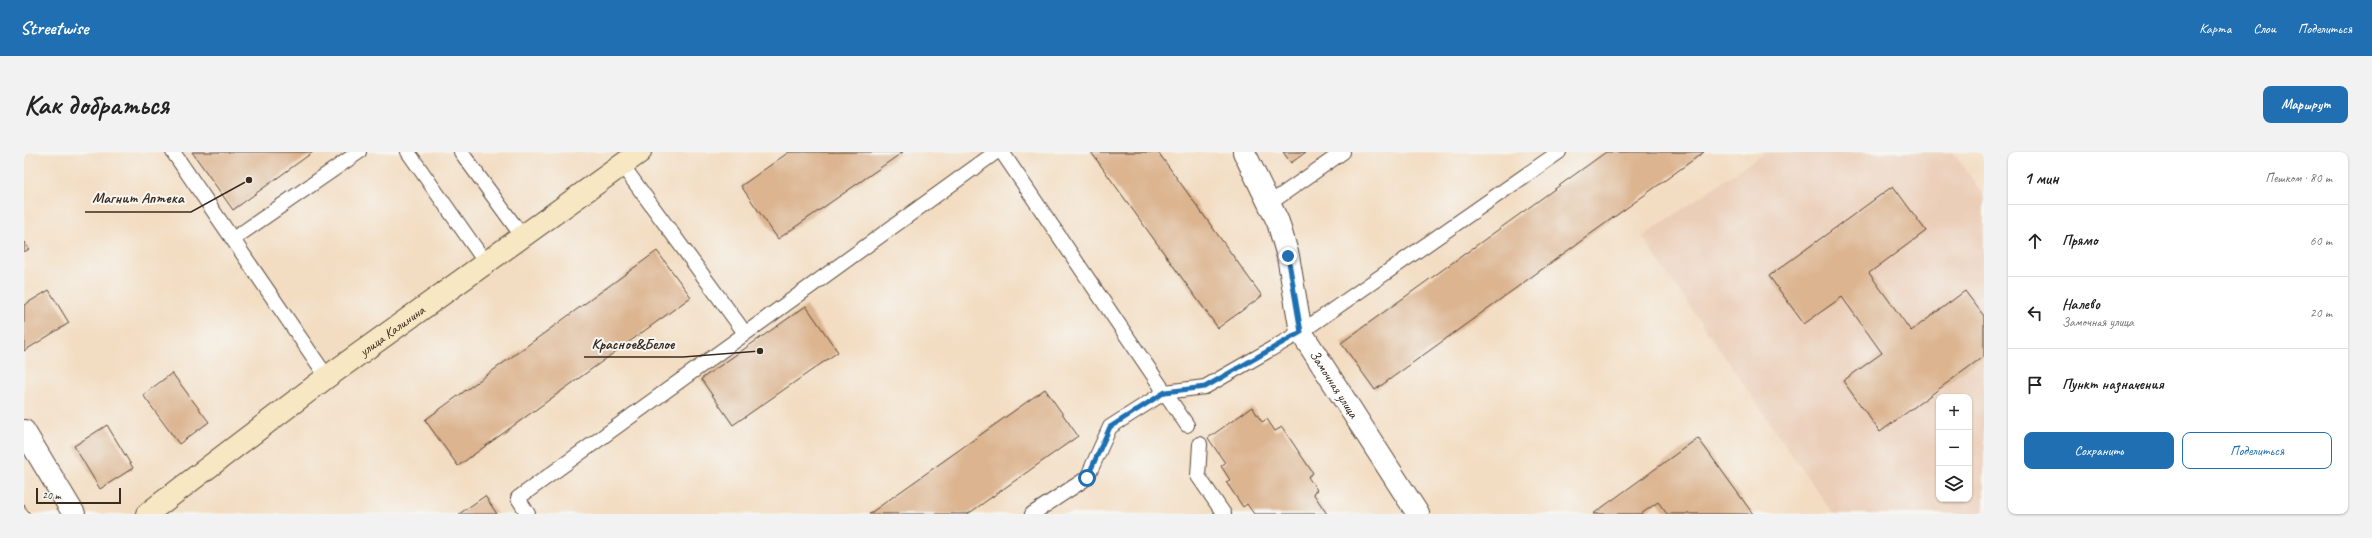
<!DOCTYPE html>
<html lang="ru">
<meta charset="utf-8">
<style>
body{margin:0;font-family:Caveat,sans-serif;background:#f2f2f2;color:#222}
.controls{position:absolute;right:12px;bottom:12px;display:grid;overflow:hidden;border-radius:8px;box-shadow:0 1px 3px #0004}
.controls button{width:36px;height:36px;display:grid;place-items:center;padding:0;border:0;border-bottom:1px solid #e0e0e0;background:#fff;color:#222;font:20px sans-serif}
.scale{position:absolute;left:12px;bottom:10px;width:85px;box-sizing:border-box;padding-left:4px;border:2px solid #3b2a1e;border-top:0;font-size:11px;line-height:14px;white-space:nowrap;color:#3b2a1e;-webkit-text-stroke:3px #f6f6f2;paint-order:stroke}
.stop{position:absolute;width:12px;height:12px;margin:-9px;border:3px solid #1f6fb2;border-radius:50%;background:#fff}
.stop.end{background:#1f6fb2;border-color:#fff;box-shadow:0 1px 4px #0008}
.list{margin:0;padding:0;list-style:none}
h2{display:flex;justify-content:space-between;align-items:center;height:52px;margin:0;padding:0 16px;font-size:17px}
h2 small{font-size:13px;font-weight:400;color:#767676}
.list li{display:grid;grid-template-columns:26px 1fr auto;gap:12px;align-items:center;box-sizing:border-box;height:72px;padding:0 16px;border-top:1px solid #e0e0e0}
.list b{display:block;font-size:15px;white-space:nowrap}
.list p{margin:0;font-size:13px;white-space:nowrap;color:#767676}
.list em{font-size:13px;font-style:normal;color:#767676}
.actions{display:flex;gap:8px;padding:12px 16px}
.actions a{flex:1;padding:9px 0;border:1px solid #1f6fb2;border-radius:8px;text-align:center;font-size:14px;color:#1f6fb2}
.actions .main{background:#1f6fb2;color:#fff}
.icon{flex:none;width:22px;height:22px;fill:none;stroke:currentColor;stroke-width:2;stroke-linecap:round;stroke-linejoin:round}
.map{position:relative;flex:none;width:1960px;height:362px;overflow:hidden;border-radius:8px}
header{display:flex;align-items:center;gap:24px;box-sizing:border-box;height:56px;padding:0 20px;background:#1f6fb2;color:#fff}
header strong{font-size:19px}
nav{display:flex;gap:22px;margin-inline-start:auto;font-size:14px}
.intro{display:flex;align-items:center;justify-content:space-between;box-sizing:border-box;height:96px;padding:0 24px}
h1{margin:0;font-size:28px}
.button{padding:10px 18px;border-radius:8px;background:#1f6fb2;color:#fff;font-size:14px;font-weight:700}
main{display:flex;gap:24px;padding:0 24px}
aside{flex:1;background:#fff;border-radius:8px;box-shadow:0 1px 3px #0004}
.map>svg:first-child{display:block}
.built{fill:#ebceb8;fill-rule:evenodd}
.building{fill:#dcb48f}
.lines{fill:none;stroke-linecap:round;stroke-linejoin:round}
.lane-casing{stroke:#574537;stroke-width:16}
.street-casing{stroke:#574537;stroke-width:24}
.secondary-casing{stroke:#574537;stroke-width:24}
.lane{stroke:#fff;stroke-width:14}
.street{stroke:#fff;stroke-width:22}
.secondary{stroke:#f7e8c3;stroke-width:22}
.route{stroke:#1f6fb2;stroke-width:5}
.labels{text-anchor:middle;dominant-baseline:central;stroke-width:4;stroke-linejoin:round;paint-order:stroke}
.street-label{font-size:14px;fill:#3b2a1e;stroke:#f6f6f2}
.leader{fill:none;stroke:#3b2a1e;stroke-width:1.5}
.callout-dot{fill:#3b2a1e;stroke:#f6f6f2;stroke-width:1.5}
.callout-label{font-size:15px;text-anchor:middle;font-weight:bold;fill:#3b2a1e;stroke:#f6f6f2;stroke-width:4;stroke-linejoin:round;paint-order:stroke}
</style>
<header>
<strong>Streetwise</strong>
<nav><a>Карта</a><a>Слои</a><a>Поделиться</a></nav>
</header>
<div class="intro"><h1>Как добраться</h1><a class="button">Маршрут</a></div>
<main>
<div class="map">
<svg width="1960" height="362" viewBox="0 0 1960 362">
<rect width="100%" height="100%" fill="#f6f6f2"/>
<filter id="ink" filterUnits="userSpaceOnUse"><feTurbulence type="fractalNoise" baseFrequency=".025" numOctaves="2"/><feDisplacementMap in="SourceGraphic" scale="8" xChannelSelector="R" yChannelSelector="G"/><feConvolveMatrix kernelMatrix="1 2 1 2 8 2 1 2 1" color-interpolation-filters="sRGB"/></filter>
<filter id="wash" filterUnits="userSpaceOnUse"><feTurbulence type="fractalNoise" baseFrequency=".012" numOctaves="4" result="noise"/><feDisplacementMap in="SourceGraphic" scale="16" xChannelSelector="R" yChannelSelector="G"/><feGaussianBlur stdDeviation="0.9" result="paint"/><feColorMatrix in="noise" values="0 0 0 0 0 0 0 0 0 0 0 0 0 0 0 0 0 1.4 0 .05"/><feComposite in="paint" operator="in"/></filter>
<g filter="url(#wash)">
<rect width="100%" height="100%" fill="#f3ddc2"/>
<path class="built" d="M1741 0H1929L1960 44V362H1809L1618 85ZM1915 245H1945V347H1915Z"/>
<g id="blocks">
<path class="building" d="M168 0H289L209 58Z
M765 0H879L754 87 717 34Z
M1067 0H1134L1238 144 1194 176Z
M1259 0H1282L1267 11Z
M1582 0H1680L1351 238 1317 191Z
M1869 34 1902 79 1845 121 1887 179 1941 139 1960 164V204L1856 280 1819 229 1858 201 1818 145 1780 172 1745 124Z
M0 90 5 97 0 100Z
M633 99 667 145 434 314 401 268Z
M25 138 45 171 0 199V153Z
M782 154 814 200 709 273 677 227Z
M148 221 185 270 155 292 119 243Z
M1021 237 1054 284 944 362H845Z
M1228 255 1238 270 1243 267 1251 279 1258 275 1289 321 1284 325 1293 338 1289 341 1303 362H1230L1223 352 1219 355 1202 330 1206 328 1197 314 1201 311 1184 286Z
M83 273 109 316 76 337 50 294Z
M1674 286 1729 362H1643L1634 350 1617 362H1569Z
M461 344 473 362H435Z
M0 353 6 362H0Z"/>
</g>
</g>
<g filter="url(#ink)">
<use href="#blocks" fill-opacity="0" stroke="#574537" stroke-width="1"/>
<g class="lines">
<g class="lane-casing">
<path id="lane" d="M149 0 303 225
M384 0 462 111
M437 0 498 84
M978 0 1163 273
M598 13 721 181
M1246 51 1319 0
M209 87 335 0
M1176 292 1174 324 1200 362
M504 362 494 346 972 0
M1008 362 1063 326 1086 275 1141 240 1181 235 1277 180 1535 0"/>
</g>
<g class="street-casing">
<g id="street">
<path id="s1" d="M1220 0 1254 70 1264 104 1277 180 1394 362"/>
<path d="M0 279 50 362"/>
</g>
</g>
<g class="secondary-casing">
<g id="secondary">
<path id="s2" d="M123 362 303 225 616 0"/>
</g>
</g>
<use href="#lane" class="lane"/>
<use href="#street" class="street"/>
<use href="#secondary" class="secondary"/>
</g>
</g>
<g class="lines" filter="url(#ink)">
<path class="route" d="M1063 326 1086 275 1141 240 1181 235 1277 180 1264 104"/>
</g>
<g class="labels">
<g class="street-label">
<text stroke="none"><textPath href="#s2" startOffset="306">улица Калинина</textPath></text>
<text stroke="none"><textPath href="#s1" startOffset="252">Замочная улица</textPath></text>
</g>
</g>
<path class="leader" d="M225 28L167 60H61M736 199L659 205H560"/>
<g class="callout-dot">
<circle cx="225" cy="28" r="4"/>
<circle cx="736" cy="199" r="4"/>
</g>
<g class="callout-label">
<text x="114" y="51">Магнит Аптека</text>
<text x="609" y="197">Красное&amp;Белое</text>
</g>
</svg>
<div class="controls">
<button>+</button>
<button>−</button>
<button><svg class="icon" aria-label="layers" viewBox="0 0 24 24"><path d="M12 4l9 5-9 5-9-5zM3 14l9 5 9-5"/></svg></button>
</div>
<div class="scale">20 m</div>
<div class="stop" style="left:1063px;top:326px"></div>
<div class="stop end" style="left:1264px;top:104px"></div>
</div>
<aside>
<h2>1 мин<small>Пешком · 80 m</small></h2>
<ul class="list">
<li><svg class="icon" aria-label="ahead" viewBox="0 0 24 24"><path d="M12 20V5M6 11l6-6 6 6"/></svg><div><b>Прямо</b></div><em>60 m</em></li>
<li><svg class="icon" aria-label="left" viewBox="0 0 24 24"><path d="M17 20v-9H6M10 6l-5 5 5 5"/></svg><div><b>Налево</b><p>Замочная улица</p></div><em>20 m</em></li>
<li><svg class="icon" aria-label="arrive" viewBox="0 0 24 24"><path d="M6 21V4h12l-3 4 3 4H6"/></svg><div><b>Пункт назначения</b></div></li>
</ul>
<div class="actions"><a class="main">Сохранить</a><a>Поделиться</a></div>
</aside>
</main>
